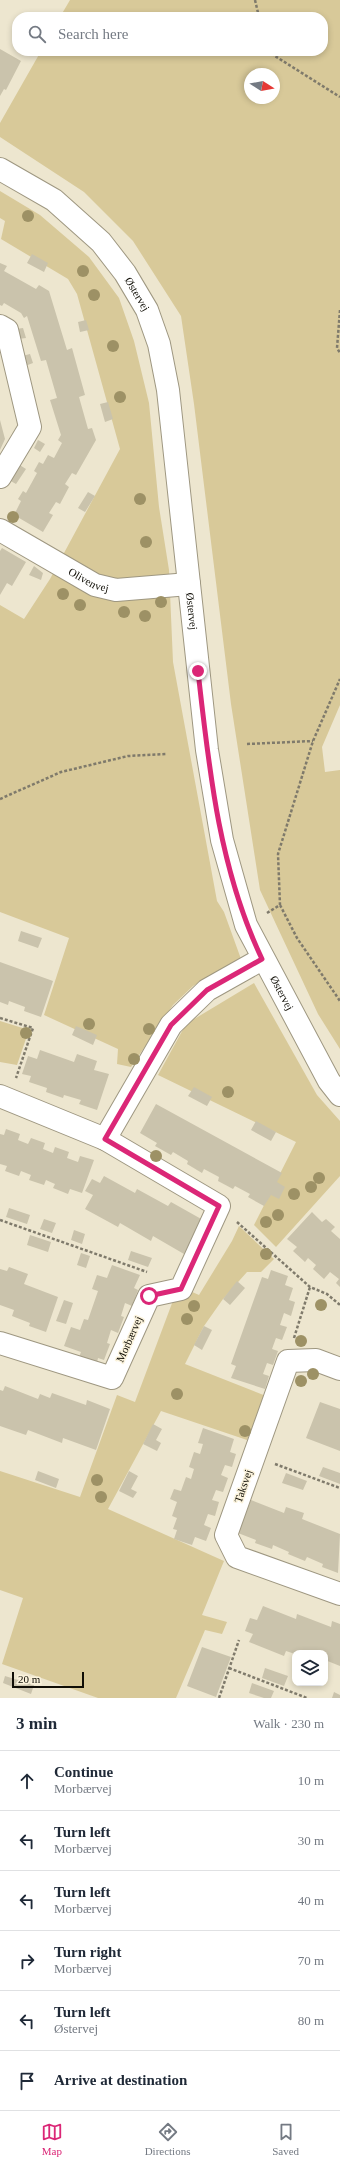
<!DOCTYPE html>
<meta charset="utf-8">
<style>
body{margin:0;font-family:"Times New Roman",serif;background:#f2f2f3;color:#1f2937}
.controls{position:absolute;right:12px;bottom:12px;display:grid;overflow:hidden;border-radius:8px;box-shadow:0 2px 6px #0003}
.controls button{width:36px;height:36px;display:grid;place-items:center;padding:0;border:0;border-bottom:1px solid #e0e1e3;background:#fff;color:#1f2937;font:20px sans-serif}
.compass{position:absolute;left:244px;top:68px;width:36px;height:36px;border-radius:50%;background:#fff;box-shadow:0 2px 6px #0003;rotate:101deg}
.scale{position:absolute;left:12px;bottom:10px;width:72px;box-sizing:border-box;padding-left:4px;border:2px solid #100e06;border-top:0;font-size:11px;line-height:14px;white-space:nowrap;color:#100e06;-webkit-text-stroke:3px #fbf3dc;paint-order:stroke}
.stop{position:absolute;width:12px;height:12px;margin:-9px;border:3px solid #db2777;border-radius:50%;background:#fff}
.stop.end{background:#db2777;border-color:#fff;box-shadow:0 1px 4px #0008}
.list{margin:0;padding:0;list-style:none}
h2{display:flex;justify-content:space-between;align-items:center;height:52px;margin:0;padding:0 16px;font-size:17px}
h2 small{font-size:13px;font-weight:400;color:#747a83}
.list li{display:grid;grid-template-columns:26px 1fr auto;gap:12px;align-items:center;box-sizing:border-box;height:60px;padding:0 16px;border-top:1px solid #e0e1e3}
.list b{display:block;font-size:15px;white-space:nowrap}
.list p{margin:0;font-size:13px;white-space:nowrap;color:#747a83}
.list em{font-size:13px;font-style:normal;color:#747a83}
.icon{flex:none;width:22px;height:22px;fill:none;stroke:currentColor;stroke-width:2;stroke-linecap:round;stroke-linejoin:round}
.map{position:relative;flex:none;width:340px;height:1698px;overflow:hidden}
.search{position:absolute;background:#fff;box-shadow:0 2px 6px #0003;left:12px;right:12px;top:12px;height:44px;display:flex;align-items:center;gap:10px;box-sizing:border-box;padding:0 14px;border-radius:16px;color:#747a83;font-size:15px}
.sheet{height:412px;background:#fff}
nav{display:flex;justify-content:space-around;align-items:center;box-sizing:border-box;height:56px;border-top:1px solid #e0e1e3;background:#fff;font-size:11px;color:#747a83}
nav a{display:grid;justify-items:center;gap:2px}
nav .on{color:#db2777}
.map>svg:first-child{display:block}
.green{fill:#d8c999;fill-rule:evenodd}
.building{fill:#cac3ac}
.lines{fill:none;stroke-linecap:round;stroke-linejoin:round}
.minor-casing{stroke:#9e9781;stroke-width:24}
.path{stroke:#7f7a6b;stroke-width:2.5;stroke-dasharray:3 2;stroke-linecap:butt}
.minor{stroke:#fff;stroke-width:22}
.tree{fill:#9d9165}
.route{stroke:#db2777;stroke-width:5}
.labels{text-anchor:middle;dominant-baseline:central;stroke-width:3;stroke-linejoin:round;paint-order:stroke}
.street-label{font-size:11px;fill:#100e06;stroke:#fbf3dc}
</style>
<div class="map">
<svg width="340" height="1698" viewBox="0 0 340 1698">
<rect width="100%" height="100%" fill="#ede6cf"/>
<path class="green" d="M70 0H340V705L322 747 325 772 340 770V1049L318 1014 260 890 231 704 194 404 181 316 133 241 84 192 0 137V123L41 51H323V17H60ZM250 74H274V98H250Z
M0 191 40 215 89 257 119 298 134 341 149 403 159 507 169 570 173 662 217 901 224 912 241 959 193 986 173 1005 131 1067 117 1064 118 1049 44 1015 69 938 0 912V605L24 619 50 579 120 449 77 294 68 279 1 239 5 221 0 218Z
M254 983 317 1095 340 1121V1176L276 1247 254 1225 296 1142 158 1075 186 1024Z
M0 1021 29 1030 17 1065 0 1062Z
M239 1226 274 1259 261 1272H247L223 1299 204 1326 185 1364 266 1396 247 1440 161 1411 108 1509 224 1561 202 1615 227 1622 222 1634 205 1630 176 1698H98L2 1664 23 1598 0 1590V1471L80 1497 117 1395 135 1402 174 1298 190 1291 199 1295 232 1241Z"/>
<path class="building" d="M0 49 21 61 6 90 4 89 0 96Z
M32 254 48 263 44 272 27 263Z
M0 263 7 266 4 271 36 289 39 285 49 291 67 350 72 348 85 395 79 397 88 429 92 428 96 440 76 475 72 473 65 484 69 487 60 504 56 502 49 513 53 515 43 532 14 515 21 501 18 499 23 491 26 493 37 473 34 471 39 462 43 464 48 455 54 458 62 443 58 440 61 435 50 400 57 398 46 360 41 361 27 316 24 318 21 313 4 303 2 306 0 305Z
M86 320 89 330 80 332 78 322Z
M23 328 26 338 18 339 16 329Z
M30 354 33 363 25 366 22 356Z
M108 402 113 419 105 422 100 404Z
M0 420 5 439 0 450Z
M38 440 45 444 40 452 34 448Z
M18 464 26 469 16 484 9 480Z
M88 492 95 496 85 512 78 508Z
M2 548 26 562 12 586 7 583 0 595V551Z
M34 566 43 573 41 580 29 575Z
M21 931 42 938 38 948 18 941Z
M0 962 53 981 41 1017 24 1011 25 1007 9 1001 8 1005 0 1002Z
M76 1026 97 1035 93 1045 72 1035Z
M40 1050 74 1062 77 1054 97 1061 94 1070 109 1074 97 1110 79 1104 81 1100 64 1095 63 1098 46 1092 47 1088 29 1082 31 1076 22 1074 28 1056 37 1059Z
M194 1087 212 1097 207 1106 188 1096Z
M156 1104 282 1173 277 1182 285 1187 279 1199 271 1195 264 1206 248 1197 250 1194 235 1186 233 1189 218 1181 219 1177 204 1169 202 1173 187 1164 188 1161 173 1152 171 1155 155 1146 157 1143 140 1133Z
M256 1121 276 1132 271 1141 251 1130Z
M6 1129 20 1134 18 1140 28 1144 31 1138 45 1143 43 1149 53 1153 55 1147 69 1152 67 1158 78 1162 80 1156 94 1160 82 1193 70 1189 68 1194 53 1188 55 1184 46 1180 44 1185 29 1180 31 1175 21 1171 19 1176 5 1171 7 1166 0 1164V1134L4 1135Z
M104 1176 135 1193 137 1189 168 1206 171 1202 203 1220 184 1254 153 1236 151 1241 120 1223 118 1227 85 1209 93 1195 85 1191 92 1179 100 1183Z
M9 1208 30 1215 27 1224 6 1217Z
M312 1212 322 1222 326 1219 335 1227 331 1231 340 1239V1287L336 1283 339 1279 330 1272 324 1279 313 1269 316 1265 308 1258 305 1262 293 1251 297 1247 287 1239Z
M44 1219 56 1223 52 1233 40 1229Z
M74 1230 85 1234 82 1244 71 1240Z
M30 1235 51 1242 48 1252 27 1245Z
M131 1251 152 1258 148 1267 128 1260Z
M81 1253 90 1256 86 1268 77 1265Z
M112 1265 140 1275 134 1288 138 1290 132 1306 125 1303 121 1316 124 1317 118 1333 111 1330 107 1343 110 1344 104 1360 98 1358 96 1367 78 1360 81 1352 64 1346 71 1327 80 1330 84 1319 88 1320 98 1291 92 1289 97 1275 107 1278Z
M9 1267 28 1274 24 1284 58 1297 46 1332 29 1326 30 1323 12 1316 14 1310 0 1305V1269L7 1271Z
M271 1270 288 1276 285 1285 293 1288 289 1300 295 1302 291 1316 284 1313 280 1325 287 1327 282 1340 276 1338 272 1349 278 1351 273 1365 267 1363 263 1374 269 1376 265 1389 231 1378 236 1366 231 1364 262 1277 268 1279Z
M237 1281 245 1288 230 1305 223 1299Z
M64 1300 73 1303 66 1324 56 1321Z
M204 1326 212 1330 202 1350 194 1345Z
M5 1386 38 1399 40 1394 50 1398 52 1393 86 1405 87 1400 110 1409 96 1450 63 1438 62 1443 28 1430 26 1435 0 1426V1390L3 1391Z
M320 1402 340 1409V1451L306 1438Z
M153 1424 162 1429 156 1440 161 1443 157 1451 143 1444Z
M203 1428 234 1439 230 1452 236 1454 232 1467 225 1465 221 1475 228 1478 223 1492 216 1490 212 1500 219 1502 215 1516 208 1514 204 1525 211 1528 206 1541 195 1537 192 1545 174 1539 177 1530 173 1529 177 1518 172 1516 177 1502 170 1499 174 1489 181 1491 186 1477 191 1479 194 1469 189 1467 194 1452 200 1454 203 1444 198 1443Z
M323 1467 340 1473V1484L319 1476Z
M38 1471 59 1479 56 1488 35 1480Z
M129 1471 138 1476 131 1489 137 1492 133 1498 119 1491Z
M286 1473 307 1481 303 1490 282 1483Z
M251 1500 284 1513 286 1507 304 1513 302 1519 340 1534 338 1573 322 1567 323 1564 307 1557 305 1561 288 1554 289 1552 273 1545 272 1549 255 1543 256 1540 238 1533Z
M263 1606 296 1619 297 1614 331 1627 332 1621 340 1624V1666L325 1660V1653L295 1654 286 1651 284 1656 249 1642 253 1634 245 1631 250 1618 257 1620Z
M202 1647 231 1657 216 1697 187 1686Z
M265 1668 288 1676 284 1686 262 1678Z
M5 1676 34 1685 31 1694 3 1683Z
M252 1683 274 1691 271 1698H264L249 1693Z
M334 1692 340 1695V1698H332Z"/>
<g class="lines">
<g class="minor-casing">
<g id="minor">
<path id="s1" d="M0 169 54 200 101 242 125 273 147 310 159 344 168 390 207 750 222 840 246 925 329 1081 340 1095"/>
<path d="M0 326 7 330 30 427 0 477"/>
<path id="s2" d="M0 530 95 585 116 590 189 584"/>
<path d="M0 1096 105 1139 219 1206 181 1289 149 1296 112 1378 0 1343"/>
<path d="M105 1139 171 1025 207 990 262 959"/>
<path d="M340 1369 316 1360 288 1361 226 1535 237 1557 340 1594"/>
</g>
</g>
<path class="path" d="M255 0 259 17
M267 51 340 97
M340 310 337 348 340 353
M247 744 313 741
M0 799 61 772 128 756 167 754
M280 905 297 938 340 1001
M267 913 280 905 278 854 313 741 340 679
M0 1018 33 1028 16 1078
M0 1220 147 1272
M237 1222 310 1287 327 1294 340 1305
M294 1338 310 1287
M275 1464 340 1488
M229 1668 307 1698
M219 1698 239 1640"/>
<use href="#minor" class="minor"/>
</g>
<g class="tree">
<circle cx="28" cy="216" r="6"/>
<circle cx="83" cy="271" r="6"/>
<circle cx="94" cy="295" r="6"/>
<circle cx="113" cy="346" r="6"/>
<circle cx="120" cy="397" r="6"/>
<circle cx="140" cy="499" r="6"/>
<circle cx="13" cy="517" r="6"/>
<circle cx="146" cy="542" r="6"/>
<circle cx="63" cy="594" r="6"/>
<circle cx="161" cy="602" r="6"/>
<circle cx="80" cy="605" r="6"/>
<circle cx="124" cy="612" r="6"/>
<circle cx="145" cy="616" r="6"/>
<circle cx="89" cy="1024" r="6"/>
<circle cx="149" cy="1029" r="6"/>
<circle cx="26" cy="1033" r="6"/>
<circle cx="134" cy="1059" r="6"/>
<circle cx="228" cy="1092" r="6"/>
<circle cx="156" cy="1156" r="6"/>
<circle cx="319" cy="1178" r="6"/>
<circle cx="311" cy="1187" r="6"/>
<circle cx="294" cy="1194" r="6"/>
<circle cx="278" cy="1215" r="6"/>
<circle cx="266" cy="1222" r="6"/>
<circle cx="266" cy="1254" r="6"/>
<circle cx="321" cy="1305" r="6"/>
<circle cx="194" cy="1306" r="6"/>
<circle cx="187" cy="1319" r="6"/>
<circle cx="301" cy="1341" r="6"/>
<circle cx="313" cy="1374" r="6"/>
<circle cx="301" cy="1381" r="6"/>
<circle cx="177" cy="1394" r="6"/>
<circle cx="245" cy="1431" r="6"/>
<circle cx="97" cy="1480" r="6"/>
<circle cx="101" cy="1497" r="6"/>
</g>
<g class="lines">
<path class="route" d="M149 1296 181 1289 219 1206 105 1139 171 1025 207 990 262 959C219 869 209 769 198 671"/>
</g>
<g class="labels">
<g class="street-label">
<text stroke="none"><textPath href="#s1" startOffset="189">Østervej</textPath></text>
<text stroke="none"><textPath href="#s2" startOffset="102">Olivenvej</textPath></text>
<text stroke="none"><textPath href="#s1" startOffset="513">Østervej</textPath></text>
<text stroke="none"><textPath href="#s1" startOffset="909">Østervej</textPath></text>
<text transform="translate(129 1339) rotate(-66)">Morbærvej</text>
<text transform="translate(243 1486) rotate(-71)">Taksvej</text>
</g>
</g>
</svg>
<div class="controls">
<button><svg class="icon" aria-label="layers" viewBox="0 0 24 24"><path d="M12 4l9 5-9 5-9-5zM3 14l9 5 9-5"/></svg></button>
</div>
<svg class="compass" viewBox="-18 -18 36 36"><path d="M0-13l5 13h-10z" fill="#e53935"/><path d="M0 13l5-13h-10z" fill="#747a83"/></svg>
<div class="scale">20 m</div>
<div class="stop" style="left:149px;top:1296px"></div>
<div class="stop end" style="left:198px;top:671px"></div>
<div class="search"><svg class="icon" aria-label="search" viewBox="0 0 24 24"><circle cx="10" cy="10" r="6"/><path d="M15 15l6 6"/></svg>Search here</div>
</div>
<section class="sheet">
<h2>3 min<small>Walk · 230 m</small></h2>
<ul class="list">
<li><svg class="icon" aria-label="ahead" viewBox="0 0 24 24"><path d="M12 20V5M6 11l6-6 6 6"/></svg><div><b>Continue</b><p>Morbærvej</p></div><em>10 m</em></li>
<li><svg class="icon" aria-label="left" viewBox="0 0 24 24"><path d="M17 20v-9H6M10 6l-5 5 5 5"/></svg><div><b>Turn left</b><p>Morbærvej</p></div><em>30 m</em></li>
<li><svg class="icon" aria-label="left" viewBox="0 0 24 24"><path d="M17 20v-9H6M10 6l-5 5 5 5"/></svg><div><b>Turn left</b><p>Morbærvej</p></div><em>40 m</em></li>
<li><svg class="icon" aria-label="right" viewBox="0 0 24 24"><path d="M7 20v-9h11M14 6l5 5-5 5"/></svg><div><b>Turn right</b><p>Morbærvej</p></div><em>70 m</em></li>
<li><svg class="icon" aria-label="left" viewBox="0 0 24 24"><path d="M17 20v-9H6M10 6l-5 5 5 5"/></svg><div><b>Turn left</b><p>Østervej</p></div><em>80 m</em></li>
<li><svg class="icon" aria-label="arrive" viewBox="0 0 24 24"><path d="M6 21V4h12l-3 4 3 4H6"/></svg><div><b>Arrive at destination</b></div></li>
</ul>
</section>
<nav>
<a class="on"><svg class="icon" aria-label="map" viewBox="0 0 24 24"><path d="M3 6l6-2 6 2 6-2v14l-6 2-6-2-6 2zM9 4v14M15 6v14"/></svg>Map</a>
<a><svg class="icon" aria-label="directions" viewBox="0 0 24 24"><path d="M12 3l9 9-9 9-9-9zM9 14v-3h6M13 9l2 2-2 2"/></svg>Directions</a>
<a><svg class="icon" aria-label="saved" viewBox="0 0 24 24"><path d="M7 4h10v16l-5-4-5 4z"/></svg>Saved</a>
</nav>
